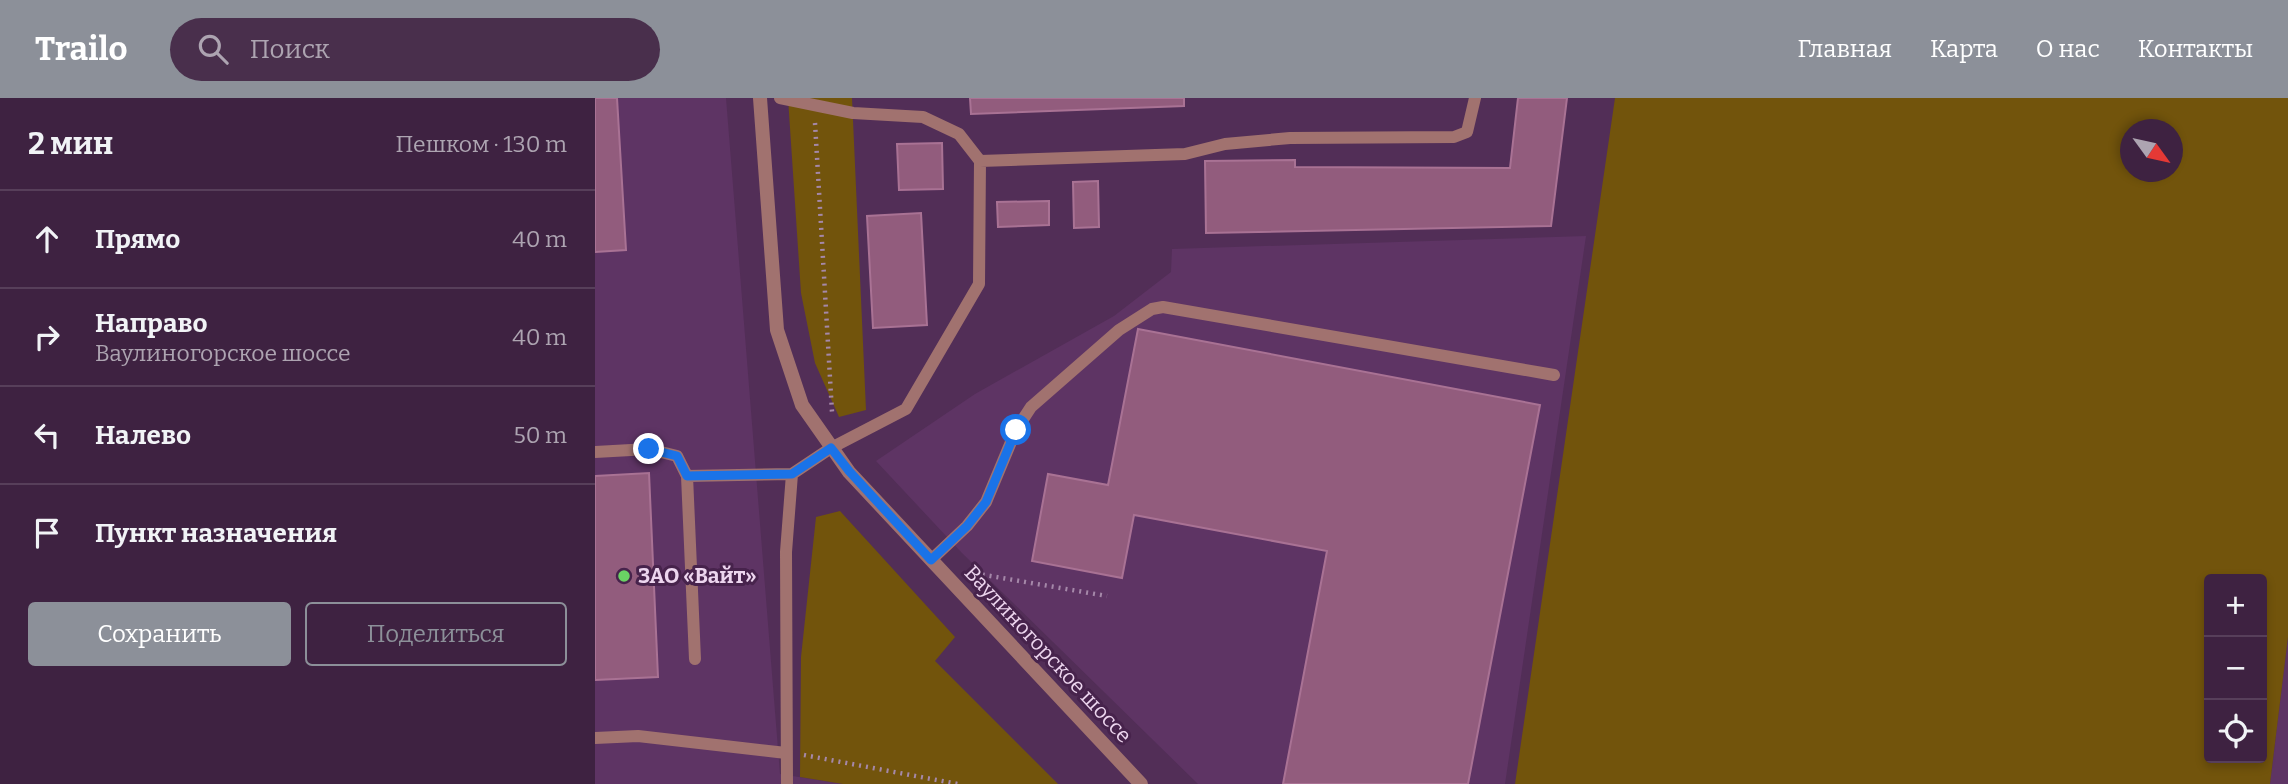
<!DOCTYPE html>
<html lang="ru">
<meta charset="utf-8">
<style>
body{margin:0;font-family:Bitter,serif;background:#492f4c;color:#f1f3f6}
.controls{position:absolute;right:21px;bottom:21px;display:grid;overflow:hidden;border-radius:7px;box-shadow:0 4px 10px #0003}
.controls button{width:63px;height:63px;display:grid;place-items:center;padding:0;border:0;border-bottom:2px solid #573f5a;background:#3e2241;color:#f1f3f6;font:35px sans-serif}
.compass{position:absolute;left:1525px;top:21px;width:63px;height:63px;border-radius:50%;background:#3e2241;box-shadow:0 4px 10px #0003;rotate:123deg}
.stop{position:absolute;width:21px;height:21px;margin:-16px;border:5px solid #1a73e8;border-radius:50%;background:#fff}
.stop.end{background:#1a73e8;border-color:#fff;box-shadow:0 2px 7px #0008}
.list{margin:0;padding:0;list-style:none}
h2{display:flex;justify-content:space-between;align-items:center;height:91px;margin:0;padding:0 28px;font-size:30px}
h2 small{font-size:23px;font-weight:400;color:#ada4b1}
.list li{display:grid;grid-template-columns:46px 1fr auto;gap:21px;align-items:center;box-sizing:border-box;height:98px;padding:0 28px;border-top:2px solid #573f5a}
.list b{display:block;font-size:26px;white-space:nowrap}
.list p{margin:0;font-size:23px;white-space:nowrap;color:#ada4b1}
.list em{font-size:23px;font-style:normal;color:#ada4b1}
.actions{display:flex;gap:14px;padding:21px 28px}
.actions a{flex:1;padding:16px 0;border:2px solid #8c9099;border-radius:7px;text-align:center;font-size:24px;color:#8c9099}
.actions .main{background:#8c9099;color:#fff}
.icon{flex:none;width:38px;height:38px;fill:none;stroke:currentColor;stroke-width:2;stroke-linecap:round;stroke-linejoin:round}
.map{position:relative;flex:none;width:1693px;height:686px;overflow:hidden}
header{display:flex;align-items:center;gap:42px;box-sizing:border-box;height:98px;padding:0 35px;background:#8c9099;color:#fff}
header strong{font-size:33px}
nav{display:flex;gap:38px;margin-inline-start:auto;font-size:24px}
.search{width:490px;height:63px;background:#492f4c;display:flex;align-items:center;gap:18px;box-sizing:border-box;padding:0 24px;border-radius:38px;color:#ada4b1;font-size:26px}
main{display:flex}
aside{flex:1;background:#3e2241}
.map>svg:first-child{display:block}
.built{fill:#5e3464}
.green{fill:#72540c;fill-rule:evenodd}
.building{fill:#925c7d;stroke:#a97294;stroke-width:2}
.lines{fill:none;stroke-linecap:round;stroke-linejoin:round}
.path{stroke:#a588a9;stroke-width:4.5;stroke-dasharray:2 5;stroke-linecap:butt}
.service{stroke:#a1726f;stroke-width:12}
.tertiary{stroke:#a1726f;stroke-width:14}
.route{stroke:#1a73e8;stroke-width:9}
.poi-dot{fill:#6ad364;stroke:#47234c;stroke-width:2.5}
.labels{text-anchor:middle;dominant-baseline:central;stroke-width:6;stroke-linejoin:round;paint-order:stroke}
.poi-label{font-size:21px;font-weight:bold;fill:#edd6ef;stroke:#47234c;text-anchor:start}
.street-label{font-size:21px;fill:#edd6ef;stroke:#47234c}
</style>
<header>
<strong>Trailo</strong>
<div class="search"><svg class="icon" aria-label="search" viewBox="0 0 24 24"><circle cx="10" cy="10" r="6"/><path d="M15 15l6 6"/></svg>Поиск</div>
<nav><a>Главная</a><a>Карта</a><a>О нас</a><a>Контакты</a></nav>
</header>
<main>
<aside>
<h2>2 мин<small>Пешком · 130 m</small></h2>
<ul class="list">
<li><svg class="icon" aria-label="ahead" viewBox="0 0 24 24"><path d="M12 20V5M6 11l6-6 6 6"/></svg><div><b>Прямо</b></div><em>40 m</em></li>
<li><svg class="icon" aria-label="right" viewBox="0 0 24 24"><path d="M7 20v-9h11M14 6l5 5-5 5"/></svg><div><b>Направо</b><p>Ваулиногорское шоссе</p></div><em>40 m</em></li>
<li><svg class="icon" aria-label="left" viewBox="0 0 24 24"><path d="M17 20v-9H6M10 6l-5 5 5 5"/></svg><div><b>Налево</b></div><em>50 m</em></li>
<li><svg class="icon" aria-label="arrive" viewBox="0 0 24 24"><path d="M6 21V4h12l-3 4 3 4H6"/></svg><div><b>Пункт назначения</b></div></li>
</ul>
<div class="actions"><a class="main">Сохранить</a><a>Поделиться</a></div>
</aside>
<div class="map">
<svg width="1693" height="686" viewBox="0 0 1693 686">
<rect width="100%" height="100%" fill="#522e57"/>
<path class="built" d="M0 0H131L185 676 248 686H0Z
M991 138 910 686H603L367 455 281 363 380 296 519 218 576 174 577 151Z
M1693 539V686H1675Z"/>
<path class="green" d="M193 0H257L271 312 244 319 220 265 206 195Z
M1020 0H1693V539L1675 686H920ZM1535 32H1577V74H1535ZM1667 481V660H1614V481Z
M245 413 360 539 340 563 463 686H248L205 679 206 559 221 419Z"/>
<path class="building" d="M0 0H22L31 152 0 154Z
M375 0H589V8L376 16Z
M923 0H972L956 128 611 135 610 63 700 62V69L915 70Z
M347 45 348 91 304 92 302 46Z
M503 83 504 129 479 130 478 84Z
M454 103V127L403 129 402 104Z
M326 115 332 227 278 230 272 118Z
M543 231 945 307 873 686H688L732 453 539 417 527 480 437 463 453 376 513 387Z
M54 375 63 579 0 582V378Z"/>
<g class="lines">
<path class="path" d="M220 25 237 314
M375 472 378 475 512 498
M209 657 363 686"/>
<path class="service" d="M385 63 590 56 630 46 695 40 859 39 872 34 880 0
M0 354 54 351 82 358 92 378
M336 462 372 428 391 404 421 332 436 309 524 232 557 211 568 209 959 277
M100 561 92 378 197 376 236 350 311 311 384 186 385 63 364 36 328 19 258 15 185 0
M0 640 43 638 191 655
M192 686 191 454 197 376"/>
<path class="tertiary" d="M165 0 182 232 207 307 254 374 546 686"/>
</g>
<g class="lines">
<path class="route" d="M54 351 82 358 92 378 197 376 236 350 254 373 336 462 372 428 391 404 421 332"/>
</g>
<circle class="poi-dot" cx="29" cy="478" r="7"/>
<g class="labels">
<g class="poi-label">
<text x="43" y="478">ЗАО «Вайт»</text>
</g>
<g class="street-label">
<text transform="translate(453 556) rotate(47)">Ваулиногорское шоссе</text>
</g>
</g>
</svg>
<div class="controls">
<button>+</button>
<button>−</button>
<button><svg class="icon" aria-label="locate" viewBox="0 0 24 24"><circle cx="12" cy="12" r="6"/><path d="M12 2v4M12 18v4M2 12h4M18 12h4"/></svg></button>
</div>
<svg class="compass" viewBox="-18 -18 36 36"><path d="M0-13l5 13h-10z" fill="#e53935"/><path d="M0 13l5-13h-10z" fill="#ada4b1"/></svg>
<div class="stop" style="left:421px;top:332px"></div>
<div class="stop end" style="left:54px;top:351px"></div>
</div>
</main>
